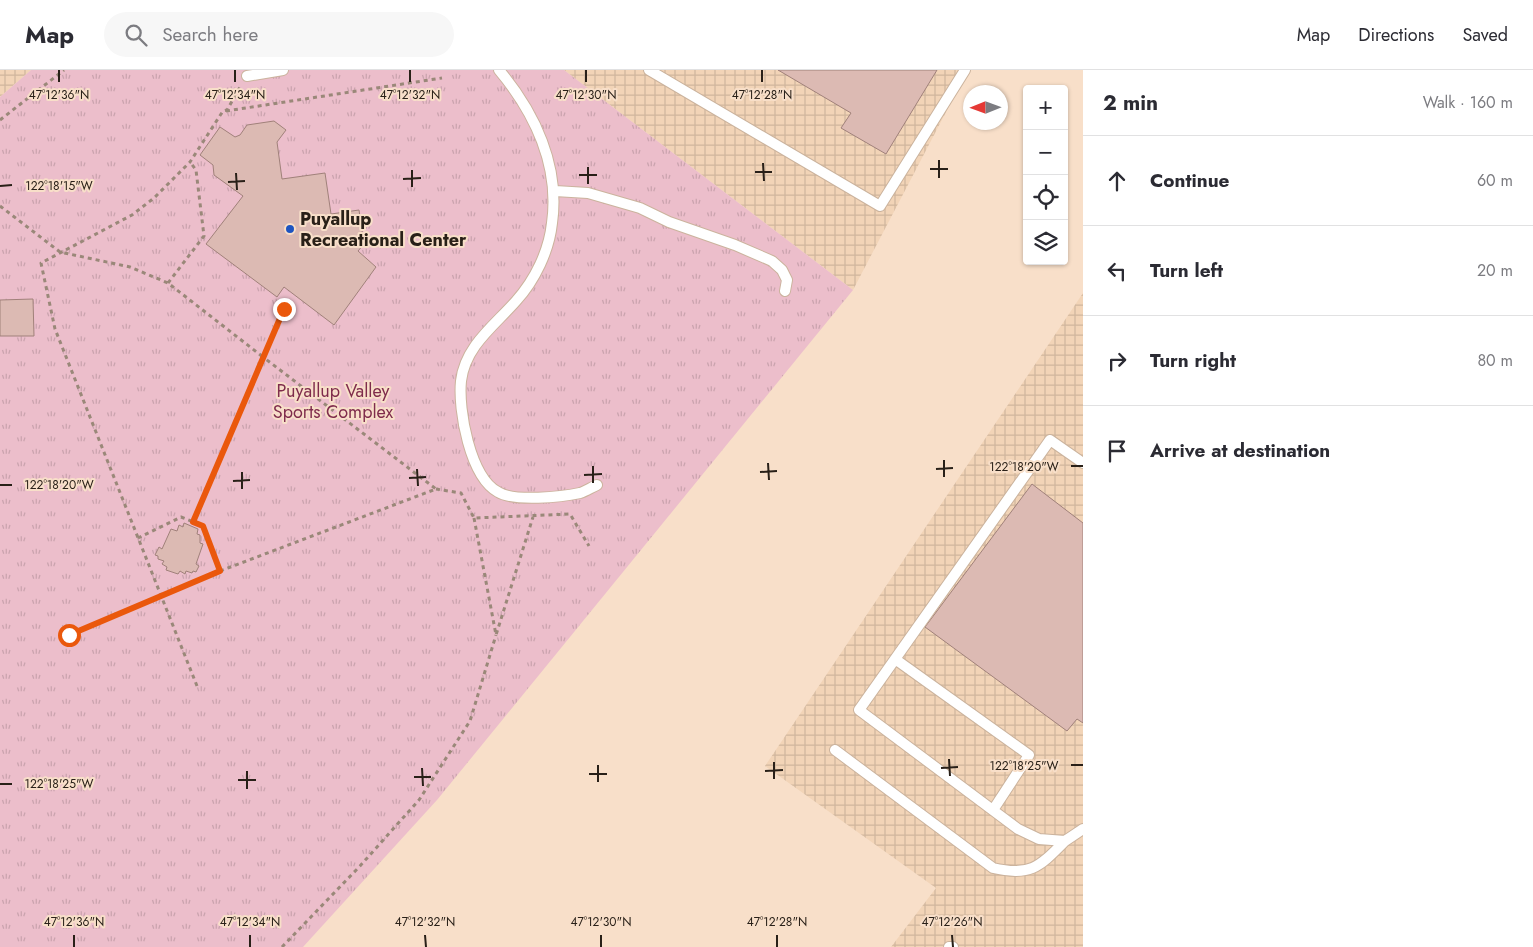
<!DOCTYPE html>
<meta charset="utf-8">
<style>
body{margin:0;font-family:Jost,sans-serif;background:#f7f7f7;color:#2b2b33}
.controls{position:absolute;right:15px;top:15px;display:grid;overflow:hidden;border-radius:5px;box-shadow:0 1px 4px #0004}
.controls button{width:45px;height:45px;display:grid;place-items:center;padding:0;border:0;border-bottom:1px solid #e1e1e2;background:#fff;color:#2b2b33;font:25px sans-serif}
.compass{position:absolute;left:963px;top:15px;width:45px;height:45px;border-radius:50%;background:#fff;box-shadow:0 1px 4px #0004;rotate:269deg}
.stop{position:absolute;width:15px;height:15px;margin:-11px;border:4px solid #ea580c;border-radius:50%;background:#fff}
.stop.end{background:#ea580c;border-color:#fff;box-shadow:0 1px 5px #0008}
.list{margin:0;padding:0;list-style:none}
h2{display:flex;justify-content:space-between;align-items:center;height:65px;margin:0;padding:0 20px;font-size:21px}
h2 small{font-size:16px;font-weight:400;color:#7c7c81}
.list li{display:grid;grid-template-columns:32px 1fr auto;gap:15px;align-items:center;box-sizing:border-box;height:90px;padding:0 20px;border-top:1px solid #e1e1e2}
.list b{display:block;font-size:19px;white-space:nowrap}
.list em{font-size:16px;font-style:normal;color:#7c7c81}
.icon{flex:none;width:28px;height:28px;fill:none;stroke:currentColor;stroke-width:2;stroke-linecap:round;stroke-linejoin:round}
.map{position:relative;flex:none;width:1083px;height:877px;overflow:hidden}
header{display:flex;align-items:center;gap:30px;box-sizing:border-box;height:70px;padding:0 25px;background:#fff;border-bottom:1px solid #e1e1e2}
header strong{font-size:24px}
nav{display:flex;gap:28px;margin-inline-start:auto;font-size:18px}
.search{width:350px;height:45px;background:#f7f7f7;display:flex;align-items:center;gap:12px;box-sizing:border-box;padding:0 18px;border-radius:28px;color:#7c7c81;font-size:19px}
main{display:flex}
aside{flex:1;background:#fff}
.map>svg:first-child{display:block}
.industrial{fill:url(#industrial-grid)}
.park{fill:url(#park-tufts)}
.building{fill:#dcbab3;stroke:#a0817a}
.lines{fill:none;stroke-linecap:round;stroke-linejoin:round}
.lane-casing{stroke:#cbb39d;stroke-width:12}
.path{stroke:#9a8879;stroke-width:3;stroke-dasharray:4 4;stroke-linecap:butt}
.lane{stroke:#fff;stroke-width:10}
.route{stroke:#ea580c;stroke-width:6}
.ticks{fill:none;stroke:#292018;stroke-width:2}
.poi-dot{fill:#1d54c1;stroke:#f8dfc9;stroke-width:2}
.labels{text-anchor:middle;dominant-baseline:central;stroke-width:4;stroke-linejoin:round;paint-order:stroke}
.poi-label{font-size:18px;font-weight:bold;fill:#292018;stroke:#f8dfc9;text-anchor:start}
.park-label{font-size:18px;fill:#7f2c4c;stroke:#f8dfc9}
.ticks-label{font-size:12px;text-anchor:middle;fill:#292018;stroke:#f8dfc9;stroke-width:4;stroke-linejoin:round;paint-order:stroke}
</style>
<header>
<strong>Map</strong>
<div class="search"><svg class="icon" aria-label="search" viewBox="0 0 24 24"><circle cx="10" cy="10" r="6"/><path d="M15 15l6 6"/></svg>Search here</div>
<nav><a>Map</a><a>Directions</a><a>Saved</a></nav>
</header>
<main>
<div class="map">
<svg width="1083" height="877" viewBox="0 0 1083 877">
<defs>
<pattern id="industrial-grid" width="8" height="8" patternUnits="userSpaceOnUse" patternTransform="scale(1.25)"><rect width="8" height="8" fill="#f2d4b7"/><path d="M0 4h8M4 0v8" fill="none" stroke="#d0b69d"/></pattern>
<pattern id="park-tufts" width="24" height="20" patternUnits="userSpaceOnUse" patternTransform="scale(1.25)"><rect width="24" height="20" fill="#ecbecb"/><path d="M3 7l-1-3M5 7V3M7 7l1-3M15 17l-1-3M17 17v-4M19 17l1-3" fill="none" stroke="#caa3ae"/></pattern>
</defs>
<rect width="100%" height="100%" fill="#f8dfc9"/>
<path class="industrial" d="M0 0H31L0 27Z
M564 0H968L853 220Z
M1083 223V877H891L936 818 765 696Z"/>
<path class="park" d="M31 0H564L853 220 437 730 303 877H0V27Z"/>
<path class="building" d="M778 0H937L886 84 841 58 851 43Z
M274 51 286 60 277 72 282 109 325 103 331 144 359 140 364 174 358 181 376 197 334 255 284 217 277 227 206 174 243 126 214 105 213 95 200 85 220 57 235 67 240 65 247 55Z
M33 229 34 266H0V230Z
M1032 414 1083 453V653L1077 649 1067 661 925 557Z
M184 453 198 459 197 464 200 465V473L203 474 196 494 199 496 196 502 193 501 192 503 186 501 185 504 180 501 178 504 166 500 167 497 162 494 164 491 158 489V486L155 485 159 477 162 479 171 459 177 461 179 455 183 457Z"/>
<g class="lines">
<g class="lane-casing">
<path id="lane" d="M499 0C535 43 560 96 552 153 549 181 535 210 516 231 495 255 465 276 461 311 458 340 470 407 498 422 514 432 562 427 580 423 586 421 592 417 597 415
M649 0 880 136 965 0
M247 6 283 0
M555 121 588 123 640 138 669 152 735 175 772 191 782 200 787 210 785 221
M1083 393 1050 370 859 640 1018 759 1039 769 1065 771 1083 759
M895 589 1029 685 993 740
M835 680 993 798C1031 807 1040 796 1065 771
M949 877H953"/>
</g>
<path class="path" d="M226 41 442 8
M0 50 64 0
M0 136 60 182 130 197 168 213 263 287 193 452
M168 213 204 166 196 100 190 92
M436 419 461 423 474 448 570 444 589 476
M474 448 496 565 533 447
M220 501 436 419 263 287 283 239
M69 565 220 501 203 456 181 447 138 468
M197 616 55 259 41 193 132 145 154 128 190 92 223 41 227 40 240 17
M282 877 360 796 419 730 470 651 496 565"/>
<use href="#lane" class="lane"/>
</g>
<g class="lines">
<path class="route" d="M69 565 220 501 203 456 193 452 284 239"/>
</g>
<path class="ticks" d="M59 0V12M235 0V12M410 0V12M586 0V12M762 0V12M939 90V108M763 93 764 111M588 97V114M930 99H948M412 100V117M755 102H772M236 103 237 120M579 105H597M403 109 421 108M228 112 245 111M0 116 12 115M944 390V407M768 393 769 410M593 396V413M1071 396H1083M417 399 418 416M936 399 953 398M242 402V419M760 402 777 401M584 405 602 404M409 408 426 407M233 411 250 410M0 415H12M949 689 950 706M774 692V709M598 695V712M1071 695H1083M422 698 423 716M941 698 958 697M247 701V719M765 701 783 700M589 704H607M414 707H431M238 710H256M0 714H12M74 865V877M250 865V877M425 865 426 877M601 865V877M777 865V877M952 865 953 877"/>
<circle class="poi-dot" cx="290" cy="159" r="5"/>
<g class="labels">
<g class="poi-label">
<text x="300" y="149">Puyallup<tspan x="300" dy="21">Recreational Center</tspan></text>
</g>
<g class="park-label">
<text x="333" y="321">Puyallup Valley<tspan x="333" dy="21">Sports Complex</tspan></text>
</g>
</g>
<g class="ticks-label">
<text x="59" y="29">47°12'36"N</text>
<text x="235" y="29">47°12'34"N</text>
<text x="410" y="29">47°12'32"N</text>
<text x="586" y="29">47°12'30"N</text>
<text x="762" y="29">47°12'28"N</text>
<text x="59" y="120">122°18'15"W</text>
<text x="1024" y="401">122°18'20"W</text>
<text x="59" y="419">122°18'20"W</text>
<text x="1024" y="700">122°18'25"W</text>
<text x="59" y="718">122°18'25"W</text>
<text x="74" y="856">47°12'36"N</text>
<text x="250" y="856">47°12'34"N</text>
<text x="425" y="856">47°12'32"N</text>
<text x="601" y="856">47°12'30"N</text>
<text x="777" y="856">47°12'28"N</text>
<text x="952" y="856">47°12'26"N</text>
</g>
</svg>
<div class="controls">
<button>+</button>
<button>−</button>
<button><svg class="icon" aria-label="locate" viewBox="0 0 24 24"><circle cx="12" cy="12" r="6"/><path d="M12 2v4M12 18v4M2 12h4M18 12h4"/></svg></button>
<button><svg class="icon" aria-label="layers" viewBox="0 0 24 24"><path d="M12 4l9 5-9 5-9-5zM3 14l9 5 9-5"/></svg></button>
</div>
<svg class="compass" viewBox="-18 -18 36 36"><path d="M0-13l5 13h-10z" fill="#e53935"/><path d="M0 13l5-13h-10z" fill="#7c7c81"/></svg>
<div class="stop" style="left:69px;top:565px"></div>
<div class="stop end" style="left:284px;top:239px"></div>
</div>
<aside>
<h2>2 min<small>Walk · 160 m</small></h2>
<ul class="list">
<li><svg class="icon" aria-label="ahead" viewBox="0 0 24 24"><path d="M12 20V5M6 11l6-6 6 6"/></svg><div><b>Continue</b></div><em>60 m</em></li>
<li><svg class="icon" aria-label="left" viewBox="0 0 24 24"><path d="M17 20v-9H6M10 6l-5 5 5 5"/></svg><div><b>Turn left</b></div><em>20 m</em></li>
<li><svg class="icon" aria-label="right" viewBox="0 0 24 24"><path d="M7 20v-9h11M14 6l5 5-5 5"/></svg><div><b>Turn right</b></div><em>80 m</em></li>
<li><svg class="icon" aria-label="arrive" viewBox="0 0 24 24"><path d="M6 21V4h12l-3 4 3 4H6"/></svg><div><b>Arrive at destination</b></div></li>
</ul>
</aside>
</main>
